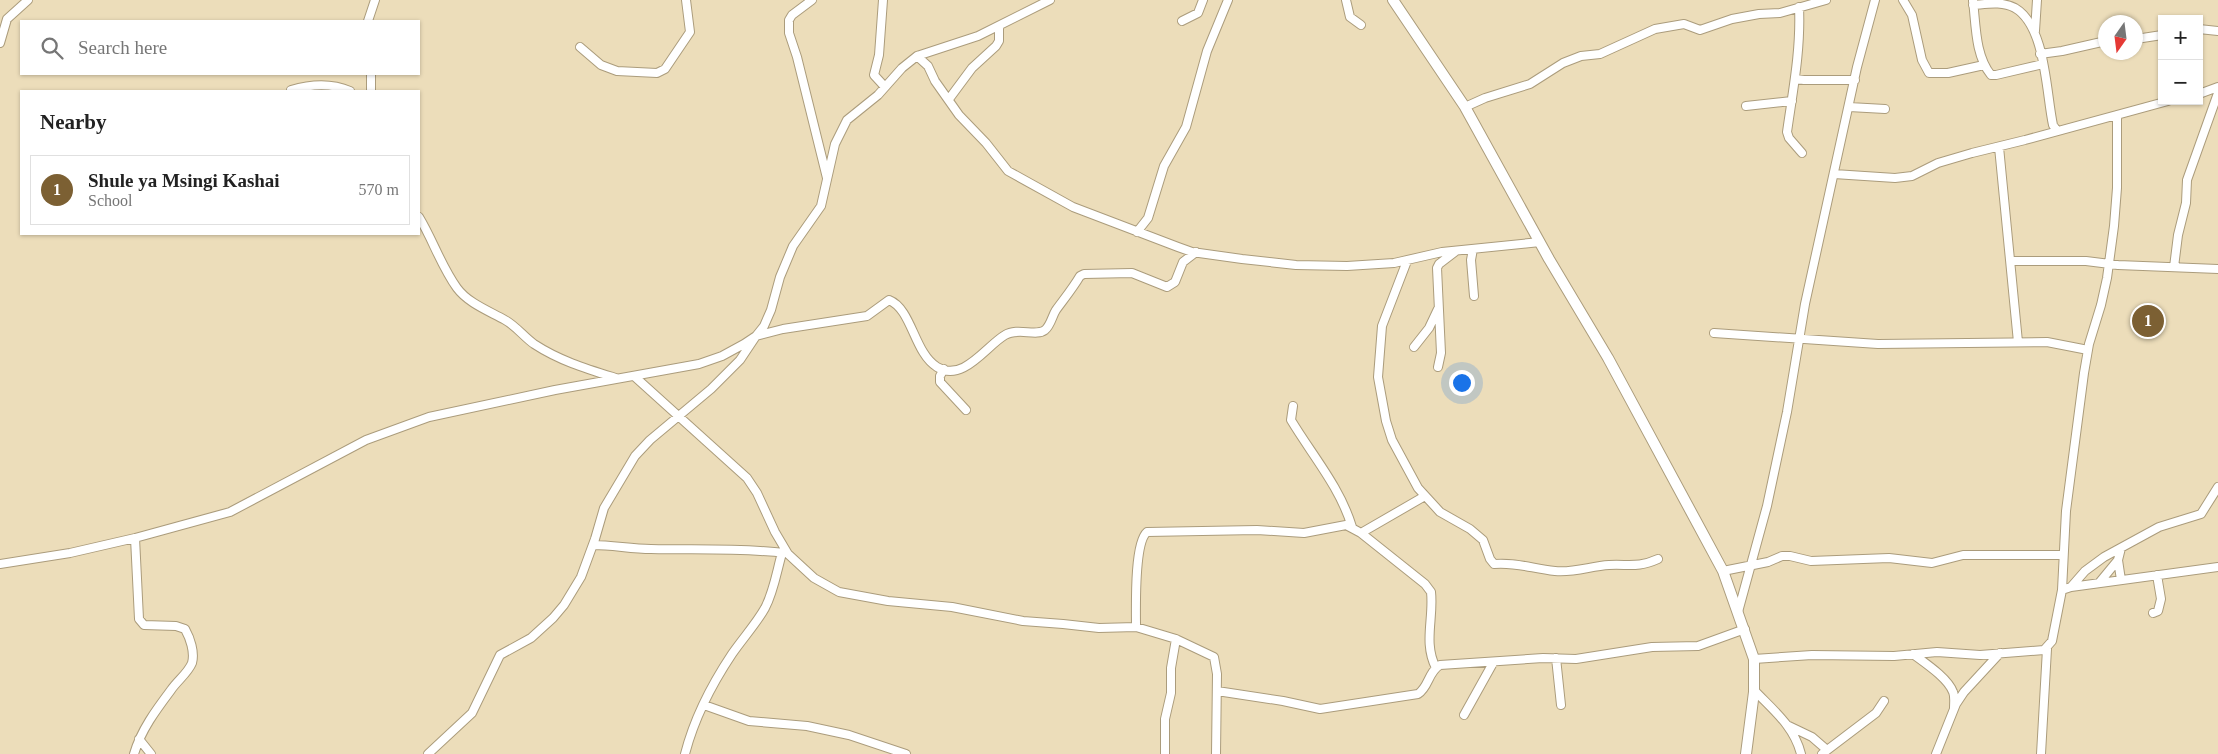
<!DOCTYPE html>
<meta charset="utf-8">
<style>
body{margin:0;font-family:Georgia,serif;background:#f2f2f2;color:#222}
.controls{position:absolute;right:15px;top:15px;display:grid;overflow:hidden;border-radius:0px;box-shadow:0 1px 4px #0004}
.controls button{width:45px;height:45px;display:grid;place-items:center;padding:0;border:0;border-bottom:1px solid #e0e0e0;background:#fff;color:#222;font:25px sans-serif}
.compass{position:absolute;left:2098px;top:15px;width:45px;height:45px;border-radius:50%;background:#fff;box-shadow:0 1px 4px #0004;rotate:194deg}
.you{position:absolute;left:1461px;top:382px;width:18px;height:18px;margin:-12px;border:4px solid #fff;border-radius:50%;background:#1a73e8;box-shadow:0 0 0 8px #1a73e833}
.badge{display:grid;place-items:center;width:32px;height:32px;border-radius:50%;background:#7c6033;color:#fff;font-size:16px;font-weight:700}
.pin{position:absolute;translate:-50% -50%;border:2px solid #fff;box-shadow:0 1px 5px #0006}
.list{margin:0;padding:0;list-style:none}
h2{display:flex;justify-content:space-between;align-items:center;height:65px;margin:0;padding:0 20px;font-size:21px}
h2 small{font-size:16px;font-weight:400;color:#767676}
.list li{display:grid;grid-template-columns:32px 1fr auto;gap:15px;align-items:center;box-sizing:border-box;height:70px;margin:0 10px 10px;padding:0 10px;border:1px solid #e0e0e0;border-radius:0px}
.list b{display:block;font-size:19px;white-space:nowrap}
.list p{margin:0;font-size:16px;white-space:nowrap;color:#767676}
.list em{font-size:16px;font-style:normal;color:#767676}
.icon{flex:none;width:28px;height:28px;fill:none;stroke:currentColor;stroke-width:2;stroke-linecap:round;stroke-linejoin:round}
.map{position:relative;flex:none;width:2218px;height:754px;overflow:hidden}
.search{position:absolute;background:#fff;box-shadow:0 1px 4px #0004;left:20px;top:20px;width:400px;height:55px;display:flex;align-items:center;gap:12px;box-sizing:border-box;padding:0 18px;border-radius:0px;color:#767676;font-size:19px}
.panel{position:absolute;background:#fff;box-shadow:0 1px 4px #0004;left:20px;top:90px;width:400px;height:145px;border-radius:0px}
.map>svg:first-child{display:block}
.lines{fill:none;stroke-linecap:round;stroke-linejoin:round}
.minor-casing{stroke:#ab9c7c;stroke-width:10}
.tertiary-casing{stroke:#ab9c7c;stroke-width:12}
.minor{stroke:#fff;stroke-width:8}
.tertiary{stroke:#fff;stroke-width:10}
</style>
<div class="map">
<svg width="2218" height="754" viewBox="0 0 2218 754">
<rect width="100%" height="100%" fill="#ecddba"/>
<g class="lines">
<g class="minor-casing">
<path id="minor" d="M812 0 792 15 789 20V33L797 57 827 178
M883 0 879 55 874 75 885 87
M1346 0 1350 17 1361 25
M1903 0 1912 15 1922 60 1929 73H1948L1984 65
M1973 1C1976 25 1975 55 1991 75H1996L2043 64
M1973 5C1987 4 2002 1 2015 8 2046 26 2046 93 2053 125L2057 131
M1799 7C1801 49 1793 90 1787 132L1789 138 1802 153
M368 21 375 0
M1182 21 1198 13 1203 0
M2199 29 2218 31
M2035 31 2037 0
M2136 39 2162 35
M0 43 7 19 28 0
M580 47 601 65 617 71 657 73 665 69 690 32 686 0
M2040 54 2062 51 2106 41
M917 56 928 66 935 81 959 115 986 143 1008 171 1073 207 1178 247 1192 252 1242 259 1296 265 1347 266 1394 263 1442 252 1540 242
M1795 79 1804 80H1855
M291 90C311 84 332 83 350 91
M371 91V74
M2199 94 2218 87
M949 99 972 68 996 46 999 41V26
M1746 106 1792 101
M1465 107 1485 98 1530 84 1563 63 1581 56 1600 54 1655 29 1684 24 1700 30 1732 19 1759 14 1780 13 1826 0
M1849 107 1885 109
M1999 147 2018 342
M1834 174 1895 178 1912 176 1938 163 1972 153 2025 140 2168 101
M419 217C433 240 441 266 457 288 468 303 489 311 505 320 516 326 524 337 534 344 560 361 587 369 616 378
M1137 232 1148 218 1164 166 1186 127 1207 51 1228 0
M1473 249 1471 260 1474 296
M1407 261 1382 326 1378 377 1386 421 1392 440 1418 488 1440 512 1470 529 1483 540 1490 559 1494 564C1518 562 1533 569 1555 571 1574 573 1591 566 1609 565 1629 564 1638 568 1658 559
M2011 261H2086L2118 265 2218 269
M2174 267 2178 235 2186 203 2187 180 2218 93
M1714 333 1878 344 2047 342 2088 350
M1414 347 1429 328 1438 309
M1438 367 1441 353 1437 268 1439 264 1456 251
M944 369 940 376V382L966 410
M634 376 747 478 757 493 775 532 788 554 814 578 839 592 888 601 952 607 1023 621 1063 624 1099 628 1136 627 1176 639 1214 657 1217 674 1216 754
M1293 406 1291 420C1312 455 1340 487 1352 527
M1361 533 1425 496
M593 545C613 545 631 549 651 549 696 550 741 548 785 553
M2118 560 2121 580
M0 564 70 553 135 538 230 512 366 440 429 417 555 390 699 364 722 356 744 344 756 336 764 326 771 310 780 277 793 246 821 206 835 144 847 120 878 95 902 68 917 56 978 36 1050 0
M1723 571 1768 562 1782 556H1790L1811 561 1889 558 1932 563 1963 555H2063
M2099 583 2118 560 2121 548
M2071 587 2218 567
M2062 590 2066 511 2084 373 2089 344 2101 305 2107 278 2114 226 2117 188V115
M1738 612 1767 506 1787 412 1805 304 1857 67 1875 0
M2153 613 2158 611 2161 599 2157 575
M1136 627C1136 608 1134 543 1147 532L1257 530 1304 533 1346 525 1361 533 1425 584 1431 592C1434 618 1423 643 1436 668
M1913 654C1925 663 1948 678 1953 692 1955 696 1954 703 1954 708
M1556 658 1561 705
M1754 659 1812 655 1894 656 1937 652 1980 655 2044 650 2052 641 2062 590 2071 587 2085 571 2104 557 2159 527 2201 514 2218 487
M1754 690C1773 710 1794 726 1801 754
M1217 691 1283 701 1320 709 1418 694C1429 687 1428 672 1440 665L1543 658 1576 659 1652 647 1698 646 1745 629
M704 705 749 721 807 726 849 735 906 754
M1464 715 1493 663
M1789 726 1812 737 1827 750
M139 739 151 754
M134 754C141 730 156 710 171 690 177 681 188 673 192 663 195 652 190 638 185 629L176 626 144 625 139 619 135 538
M428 754 472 713 500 655 531 638 553 618 564 605 581 577 595 539 604 508 635 456 650 440 711 389 740 360 756 336 783 329 867 316 889 300C912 309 914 353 937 367 963 383 986 346 1005 335 1018 327 1036 337 1045 330 1051 325 1052 316 1056 310 1064 299 1073 288 1080 276L1084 274 1132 273 1167 287 1175 282 1183 262 1196 252
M685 754C694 719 712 684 732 654 743 638 756 624 765 608 774 591 777 570 782 553
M1165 754V719L1171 693V668L1176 639
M1822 754 1876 713 1884 701
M1936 754 1956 704 1964 692 2000 653
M2041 754 2047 649"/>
</g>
<g class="tertiary-casing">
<path id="tertiary" d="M1393 0 1465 107 1549 259 1608 358 1723 571 1754 659V692L1746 754"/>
</g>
<use href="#minor" class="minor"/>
<use href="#tertiary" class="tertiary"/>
</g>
</svg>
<div class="controls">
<button>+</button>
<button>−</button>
</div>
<svg class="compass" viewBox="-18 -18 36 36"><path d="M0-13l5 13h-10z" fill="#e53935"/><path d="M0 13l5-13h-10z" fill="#767676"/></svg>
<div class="you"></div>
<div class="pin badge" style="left:2148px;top:321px">1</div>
<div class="search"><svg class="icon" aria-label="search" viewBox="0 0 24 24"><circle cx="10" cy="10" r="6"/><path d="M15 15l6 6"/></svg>Search here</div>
<section class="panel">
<h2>Nearby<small></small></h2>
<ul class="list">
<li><span class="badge">1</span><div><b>Shule ya Msingi Kashai</b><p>School</p></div><em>570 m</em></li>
</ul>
</section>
</div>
